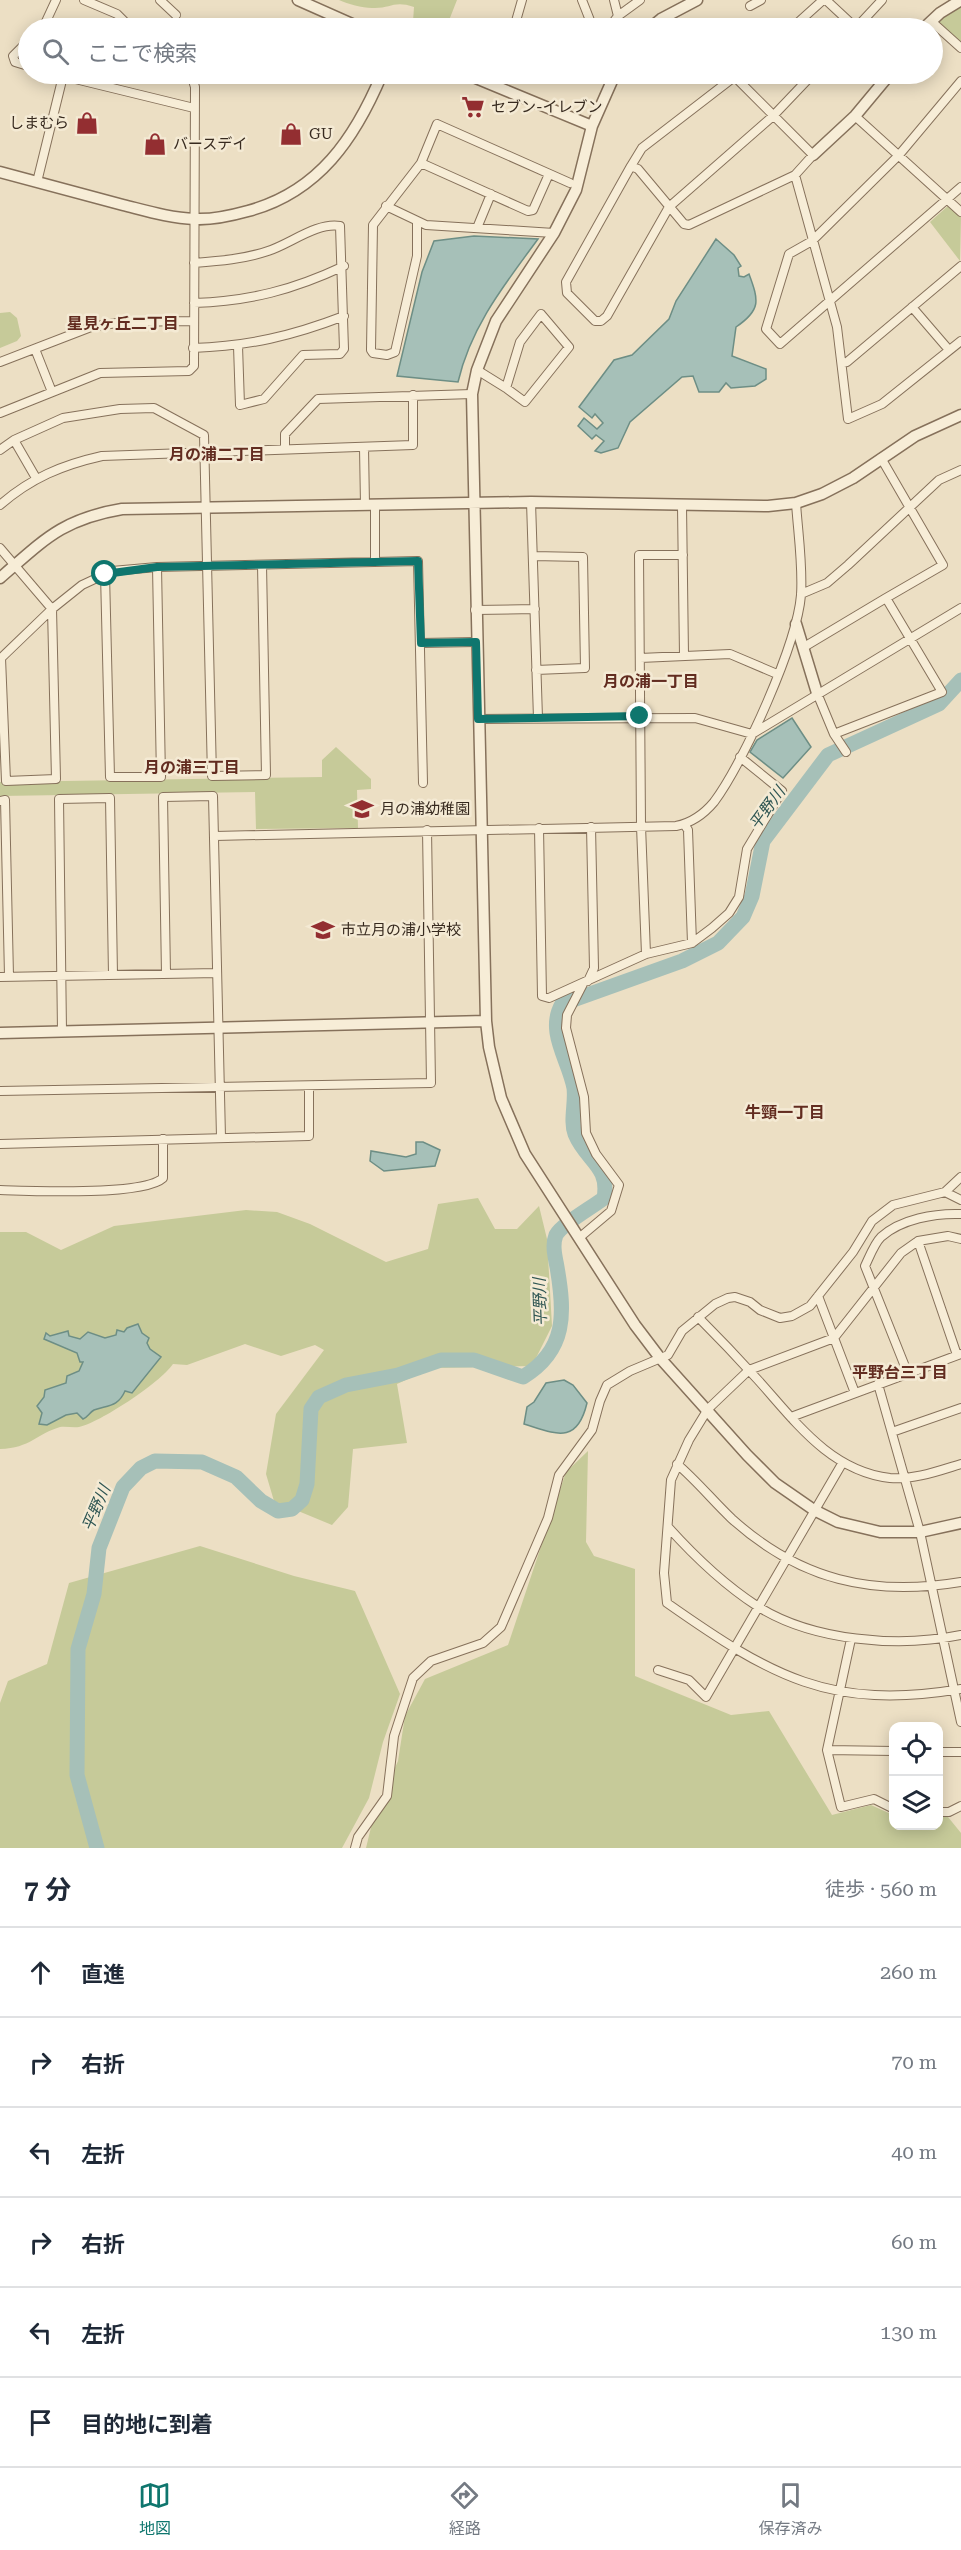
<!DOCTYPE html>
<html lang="ja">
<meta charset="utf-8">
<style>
body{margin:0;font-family:"Roboto Serif","Noto Sans JP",serif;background:#f6f6f7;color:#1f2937}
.controls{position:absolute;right:18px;bottom:18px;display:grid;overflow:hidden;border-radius:12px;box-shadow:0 3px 15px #0003}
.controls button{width:54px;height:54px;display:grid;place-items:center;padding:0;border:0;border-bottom:2px solid #e0e1e3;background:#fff;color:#1f2937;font:30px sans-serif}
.stop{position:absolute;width:18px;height:18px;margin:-14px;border:4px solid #0f766e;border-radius:50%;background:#fff}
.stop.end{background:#0f766e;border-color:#fff;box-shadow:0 2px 6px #0008}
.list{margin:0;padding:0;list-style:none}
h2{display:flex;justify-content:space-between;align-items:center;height:78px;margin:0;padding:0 24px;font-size:26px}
h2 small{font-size:20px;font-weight:400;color:#747a83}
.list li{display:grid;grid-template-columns:39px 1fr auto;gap:18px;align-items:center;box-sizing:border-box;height:90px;padding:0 24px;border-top:2px solid #e0e1e3}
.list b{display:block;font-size:22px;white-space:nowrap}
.list em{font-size:20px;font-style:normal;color:#747a83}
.icon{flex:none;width:33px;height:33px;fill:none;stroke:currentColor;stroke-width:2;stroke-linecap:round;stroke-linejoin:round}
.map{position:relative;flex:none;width:961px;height:1848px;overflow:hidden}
.search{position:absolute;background:#fff;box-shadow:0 3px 15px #0003;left:18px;right:18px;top:18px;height:66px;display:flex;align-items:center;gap:15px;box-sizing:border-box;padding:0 21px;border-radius:33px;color:#747a83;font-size:22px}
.sheet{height:618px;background:#fff}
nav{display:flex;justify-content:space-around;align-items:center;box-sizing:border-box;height:84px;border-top:2px solid #e0e1e3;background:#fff;font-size:16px;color:#747a83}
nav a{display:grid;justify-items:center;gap:3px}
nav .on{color:#0f766e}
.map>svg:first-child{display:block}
.green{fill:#c6ca99}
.water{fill:#a6c0b8;stroke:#6d8e85;stroke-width:1.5}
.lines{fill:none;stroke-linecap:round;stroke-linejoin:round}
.river{stroke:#a6c0b8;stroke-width:15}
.minor-casing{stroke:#86715b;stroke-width:10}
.tertiary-casing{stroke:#86715b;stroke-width:13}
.minor{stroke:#f7edd7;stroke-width:8}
.tertiary{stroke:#f7edd7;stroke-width:10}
.route{stroke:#0f766e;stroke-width:8}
.labels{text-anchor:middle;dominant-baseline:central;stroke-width:5;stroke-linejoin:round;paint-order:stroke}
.poi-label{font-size:15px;fill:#372a1f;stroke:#f4ead4;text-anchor:start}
.neighbourhood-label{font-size:16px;font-weight:bold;fill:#622c20;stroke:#f4ead4}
.water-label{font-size:16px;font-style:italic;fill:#2f5653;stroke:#f4ead4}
</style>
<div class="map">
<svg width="961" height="1848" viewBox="0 0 961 1848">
<rect width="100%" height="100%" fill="#ecdfc4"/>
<path class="green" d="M339 0H457L446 28H419L413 22 414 7C393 0 391 9 372 8 362 8 348 4 339 0Z
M961 5V44L937 22Z
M949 205 961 216 960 261 930 222Z
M10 312 17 318 21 336 17 341 0 348V313Z
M336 747 371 779V789L357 790 358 828 256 829 255 792 0 796V782L322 777V760Z
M478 1198 495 1229H517L539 1206 547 1239 552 1326 532 1366 432 1368 397 1384 407 1443 353 1449 348 1507 332 1525 274 1501 266 1474 276 1414 324 1350 315 1345 281 1356 245 1344 187 1365 173 1364C160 1383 99 1423 79 1427 73 1428 66 1426 60 1427 36 1434 31 1448 0 1449V1232H26L61 1250 114 1226 246 1210 277 1212 310 1224 386 1262 428 1249 438 1204Z
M588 1451 586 1542 594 1556 635 1569V1676L731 1715 769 1711 832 1815 871 1805 893 1815 894 1826H938L939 1817H948L961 1833V1848H366L374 1815 398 1761 405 1716 425 1679 508 1645 566 1472Z
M200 1546 294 1576 355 1591 400 1694 383 1742 369 1798 342 1848H0V1703L8 1681 47 1664 69 1583Z"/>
<path class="water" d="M474 236 538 239C505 284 471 326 458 382L397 376 422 272 434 241Z
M716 239 734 255 741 266 738 268 739 276 744 277 749 274C759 301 761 310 736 327L732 356 766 369V379L755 386 731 388 726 383 719 392H699L693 376 682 377 630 422 618 448 601 453 595 451 604 441 596 435 592 439 578 426 584 418 597 429 603 423 595 414 592 418 579 407 614 360 632 355 669 319 676 301Z
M792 718 811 747 783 778 750 752 757 740Z
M416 1142H423L440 1150 435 1166 384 1171 370 1161 371 1151 406 1157 416 1154Z
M138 1324 142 1333 149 1338 147 1343 150 1349 161 1357 132 1393 125 1391C118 1407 108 1405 94 1410 89 1413 88 1417 83 1419L77 1413 66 1415 47 1425 39 1424 42 1413 37 1406 44 1397 45 1390 66 1383 67 1376 79 1371 83 1362H80L77 1353 44 1339 46 1333 50 1336 68 1331 69 1336 80 1339 88 1332 105 1338 116 1335 117 1330 124 1332 127 1328Z
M564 1380 573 1385 587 1403C577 1445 556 1434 524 1424L527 1407 534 1402 546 1383Z"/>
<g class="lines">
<path class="river" d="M97 1848 77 1775 78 1649 94 1594 99 1548 123 1487 141 1468 155 1461 202 1462 236 1477 261 1501 278 1511 292 1509 302 1500 307 1484 311 1409 319 1397 346 1385 398 1375 441 1360H474L523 1377C567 1350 565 1313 557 1267 555 1256 552 1245 556 1235 562 1224 593 1207 604 1198 610 1166 586 1161 575 1134 570 1121 576 1102 574 1088 569 1060 546 1032 562 1004L682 961 718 943 743 917 752 896 763 841 828 755 939 704 961 680"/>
<g class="minor-casing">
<path id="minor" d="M84 0 117 14 125 22 123 28
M160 0 176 15
M582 0 593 28
M614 0 618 16
M826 0 856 28
M750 6 761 0
M931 21 961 48
M43 28 56 0
M514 28 522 0
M609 28 618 16 640 0
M792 28 823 0
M856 28 882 0
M28 41 13 56 15 62 28 66
M738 74 642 148 631 166 566 282 567 293 595 321H601L607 316 669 207 773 116 813 74
M63 76 194 108
M961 81 899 155 812 241 789 254 766 329 780 344 961 187
M496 86 500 74
M855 116 961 212
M421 163 528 211 533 210 549 174
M631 166 638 169 684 224 689 225 795 175 813 155 734 76
M795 175 837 327 848 419 882 404 961 341
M37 182 63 76 54 74
M386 206 426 225 554 233
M417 222V256L395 352 387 355 373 353 371 350 373 225 421 163 437 124 570 183
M477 228 491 194
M194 263C220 261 244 259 268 251 290 244 317 222 340 226L344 349 340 354 303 355 264 399 240 405 238 346
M194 303C250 301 293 290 344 266
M912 307 949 350
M193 348C249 346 292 336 344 316
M35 349 52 392
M0 362 91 327 123 322 193 321
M842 363 847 362 961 266
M477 370 506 388 520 342 541 314 569 347 525 402 506 388
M0 413 100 373 189 371 194 366 195 87 192 77 188 74
M14 440 36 478
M364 448 365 505
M285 449V434L318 399 472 394
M0 450 14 440 63 418 120 409 154 408 204 435 212 776 266 775 262 565
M881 458 943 565 886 598
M531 502 538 718
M375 504V562
M0 505C31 478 62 465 102 456L413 445V395
M682 506 684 655
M0 548 52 609 56 779 6 781 1 658
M533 556 583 557 585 668 536 670
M105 574 110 777H161L157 567
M801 594 827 583 848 565 939 480 961 470
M475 610 535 609
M421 643 476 642
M804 647 886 598 942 692 834 734
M640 658 730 654 777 674
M0 659 52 609 82 585 112 571 157 567 418 561 423 783
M817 693 834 734 846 752
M478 719 695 718 752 734 961 608
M0 801 5 800 9 976
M684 824 688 830 692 943
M539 828 542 996 549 998 646 954 692 943 712 928 729 913 739 897 747 849 782 791 740 757
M215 836 676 826C691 823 704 814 714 802 744 762 797 644 801 595 803 565 798 533 796 503
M646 954 641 826 639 555H683
M166 974 163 797 213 796 221 1137
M0 977 217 973
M588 981 594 968 591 827
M62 1031 59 799 110 798 113 975
M0 1091 431 1083 427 830
M0 1144 309 1136V1086
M0 1190C30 1191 144 1196 163 1178V1139
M945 1192 961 1200
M579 1238 611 1211 619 1185 596 1154 586 1133 584 1097 566 1028 567 1015 583 984
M961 1239 948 1236 918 1241 901 1253 834 1338 749 1370 708 1409 689 1440 671 1480 664 1573 667 1603C771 1676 830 1711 961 1689
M918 1241 957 1355
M818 1296 855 1393
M698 1317C718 1337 738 1358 758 1380 795 1421 830 1471 890 1478 914 1480 938 1471 961 1464
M908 1374 865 1266C869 1258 874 1244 881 1237 901 1219 935 1213 961 1214
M878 1384 920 1532 961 1722
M791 1417 961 1354
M892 1432 961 1408
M677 1464C697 1481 713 1501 732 1519 800 1580 872 1597 961 1582
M668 1527C695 1557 723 1584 757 1606 812 1641 898 1648 961 1635
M851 1639 827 1750 841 1807 874 1799 894 1809
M658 1670 689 1680 706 1697 843 1462
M827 1750 894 1751
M938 1752H961
M938 1812H949L961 1806
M355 1848 358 1837 387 1796 394 1736 413 1678 431 1661 483 1643 501 1627 548 1518 559 1475 592 1430 600 1401 607 1385 630 1371 668 1355 682 1331 715 1304 728 1298 735 1297 750 1302 760 1310 780 1318 792 1316 810 1306 853 1252 872 1221 893 1205 945 1192 961 1177"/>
</g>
<g class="tertiary-casing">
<path id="tertiary" d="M298 0 361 28
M650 28 661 19 697 0
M924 28 940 13 961 0
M466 74 592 126
M615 74 592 126 576 190 554 233 496 321 477 370 472 394 486 1021 489 1047 501 1098 525 1154 635 1325 660 1358 747 1455 775 1483 814 1510 838 1522 880 1532H920L961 1523
M813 155 855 116 890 74
M0 172C41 183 82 194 123 205 147 211 170 218 195 219 213 220 230 216 248 211 319 192 355 138 382 74
M0 578C44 540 62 519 122 509L531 502 768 506 796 503 822 494 853 478 915 436 961 415
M796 624 817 693
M0 1033 486 1021"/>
</g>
<use href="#minor" class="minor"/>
<use href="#tertiary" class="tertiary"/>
</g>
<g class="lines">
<path class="route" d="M105 574 157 567 418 561 421 643 476 642 478 719 640 716"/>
</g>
<defs>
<g id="supermarket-bare" transform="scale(1.8)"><path d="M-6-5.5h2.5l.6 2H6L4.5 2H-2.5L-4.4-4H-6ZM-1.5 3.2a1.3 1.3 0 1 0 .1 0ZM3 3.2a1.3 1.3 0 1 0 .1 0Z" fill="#932e31" stroke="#f4ead4" stroke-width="2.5" paint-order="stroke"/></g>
<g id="shop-bare" transform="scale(1.8)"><path d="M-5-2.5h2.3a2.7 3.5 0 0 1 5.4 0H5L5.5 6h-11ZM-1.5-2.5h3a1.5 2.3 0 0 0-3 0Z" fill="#932e31" stroke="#f4ead4" stroke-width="2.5" paint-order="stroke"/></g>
<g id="school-bare" transform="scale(1.8)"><path d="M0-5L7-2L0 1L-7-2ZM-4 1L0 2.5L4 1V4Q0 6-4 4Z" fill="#932e31" stroke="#f4ead4" stroke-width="2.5" paint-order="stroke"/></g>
</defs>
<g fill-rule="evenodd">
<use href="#supermarket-bare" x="473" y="107"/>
<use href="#shop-bare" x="87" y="123"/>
<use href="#shop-bare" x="291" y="134"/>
<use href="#shop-bare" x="155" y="144"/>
<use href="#school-bare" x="362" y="809"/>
<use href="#school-bare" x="323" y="930"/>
</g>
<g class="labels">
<g class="poi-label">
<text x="491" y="107">セブン-イレブン</text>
<text x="69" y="123" text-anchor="end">しまむら</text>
<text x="309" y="134">GU</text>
<text x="173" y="144">バースデイ</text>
<text x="380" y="809">月の浦幼稚園</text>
<text x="341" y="930">市立月の浦小学校</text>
</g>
<g class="neighbourhood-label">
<text x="123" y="323">星見ヶ丘二丁目</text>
<text x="217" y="454">月の浦二丁目</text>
<text x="651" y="681">月の浦一丁目</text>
<text x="192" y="767">月の浦三丁目</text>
<text x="785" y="1112">牛頸一丁目</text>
<text x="900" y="1372">平野台三丁目</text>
</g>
<g class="water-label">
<text transform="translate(767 808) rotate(-54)">平野川</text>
<text transform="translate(540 1302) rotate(-92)">平野川</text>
<text transform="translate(96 1508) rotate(-67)">平野川</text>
</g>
</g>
</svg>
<div class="controls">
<button><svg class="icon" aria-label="locate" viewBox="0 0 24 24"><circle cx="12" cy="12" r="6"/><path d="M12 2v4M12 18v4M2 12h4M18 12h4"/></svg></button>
<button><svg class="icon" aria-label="layers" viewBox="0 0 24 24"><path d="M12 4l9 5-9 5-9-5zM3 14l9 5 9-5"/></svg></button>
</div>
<div class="stop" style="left:105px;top:574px"></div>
<div class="stop end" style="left:640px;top:716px"></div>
<div class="search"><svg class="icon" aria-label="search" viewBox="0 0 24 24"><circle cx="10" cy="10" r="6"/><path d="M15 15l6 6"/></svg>ここで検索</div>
</div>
<section class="sheet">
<h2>7 分<small>徒歩 · 560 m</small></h2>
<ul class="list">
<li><svg class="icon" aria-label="ahead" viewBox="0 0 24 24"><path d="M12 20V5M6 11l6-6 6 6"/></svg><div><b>直進</b></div><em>260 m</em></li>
<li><svg class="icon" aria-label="right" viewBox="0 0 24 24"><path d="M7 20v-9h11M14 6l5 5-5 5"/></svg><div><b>右折</b></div><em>70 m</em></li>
<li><svg class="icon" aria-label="left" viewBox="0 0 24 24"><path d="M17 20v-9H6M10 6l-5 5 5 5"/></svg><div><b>左折</b></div><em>40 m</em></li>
<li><svg class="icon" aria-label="right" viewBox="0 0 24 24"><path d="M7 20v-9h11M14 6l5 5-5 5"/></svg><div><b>右折</b></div><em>60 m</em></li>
<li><svg class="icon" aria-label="left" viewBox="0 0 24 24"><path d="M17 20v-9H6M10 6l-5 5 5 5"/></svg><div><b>左折</b></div><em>130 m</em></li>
<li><svg class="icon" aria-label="arrive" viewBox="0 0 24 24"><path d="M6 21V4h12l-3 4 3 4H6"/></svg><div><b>目的地に到着</b></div></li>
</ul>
</section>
<nav>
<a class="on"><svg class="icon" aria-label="map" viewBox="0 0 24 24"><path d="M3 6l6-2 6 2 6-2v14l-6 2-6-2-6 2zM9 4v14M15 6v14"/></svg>地図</a>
<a><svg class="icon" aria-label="directions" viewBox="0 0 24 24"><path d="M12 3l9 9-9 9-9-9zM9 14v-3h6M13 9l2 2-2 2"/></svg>経路</a>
<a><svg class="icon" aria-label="saved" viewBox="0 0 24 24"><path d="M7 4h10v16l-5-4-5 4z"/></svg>保存済み</a>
</nav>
